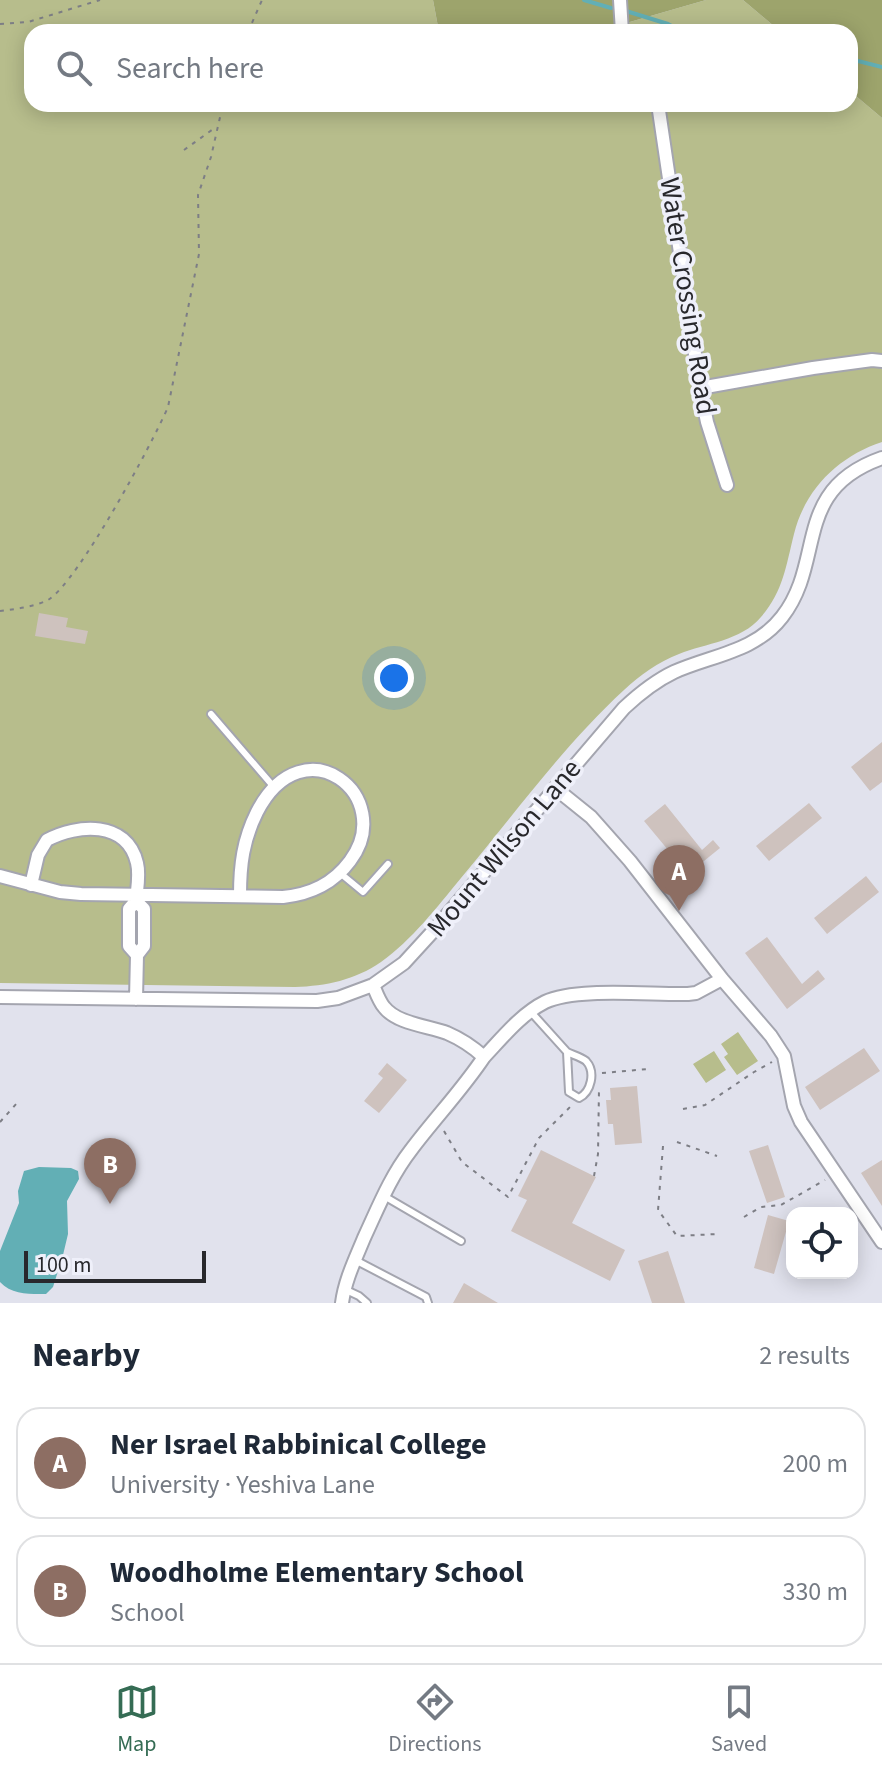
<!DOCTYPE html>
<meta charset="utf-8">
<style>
body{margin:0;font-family:"Source Sans 3",sans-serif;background:#f6f6f7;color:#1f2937}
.controls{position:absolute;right:24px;bottom:24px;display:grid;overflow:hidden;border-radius:16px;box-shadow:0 4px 20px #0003}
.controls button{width:72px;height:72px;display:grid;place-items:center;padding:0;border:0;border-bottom:2px solid #e0e1e3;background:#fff;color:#1f2937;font:40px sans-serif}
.scale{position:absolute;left:24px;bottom:20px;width:182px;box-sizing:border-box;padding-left:8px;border:4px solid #28282c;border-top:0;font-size:22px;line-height:28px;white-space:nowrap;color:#28282c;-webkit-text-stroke:6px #eff0fa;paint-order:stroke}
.you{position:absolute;left:394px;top:678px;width:28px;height:28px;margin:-20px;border:6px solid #fff;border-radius:50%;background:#1a73e8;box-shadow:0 0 0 12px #1a73e833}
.badge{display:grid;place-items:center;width:52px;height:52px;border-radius:50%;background:#356c54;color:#fff;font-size:26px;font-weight:700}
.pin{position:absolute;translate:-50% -66px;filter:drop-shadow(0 2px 4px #0008)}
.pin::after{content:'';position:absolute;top:42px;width:28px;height:24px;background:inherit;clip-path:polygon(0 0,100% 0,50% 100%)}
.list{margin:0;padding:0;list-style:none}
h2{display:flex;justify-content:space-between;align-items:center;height:104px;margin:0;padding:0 32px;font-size:34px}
h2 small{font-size:26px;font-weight:400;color:#747a83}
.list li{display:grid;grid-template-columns:52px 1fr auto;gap:24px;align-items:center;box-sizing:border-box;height:112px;margin:0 16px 16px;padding:0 16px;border:2px solid #e0e1e3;border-radius:24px}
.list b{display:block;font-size:30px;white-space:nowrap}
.list p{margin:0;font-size:26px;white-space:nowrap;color:#747a83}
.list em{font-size:26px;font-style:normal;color:#747a83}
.icon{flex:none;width:44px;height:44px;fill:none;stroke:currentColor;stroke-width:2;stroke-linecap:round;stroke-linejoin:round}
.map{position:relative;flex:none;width:882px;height:1303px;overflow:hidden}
.search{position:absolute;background:#fff;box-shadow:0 4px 20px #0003;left:24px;right:24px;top:24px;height:88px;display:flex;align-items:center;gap:20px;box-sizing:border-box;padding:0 28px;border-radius:24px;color:#747a83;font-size:30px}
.sheet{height:360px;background:#fff}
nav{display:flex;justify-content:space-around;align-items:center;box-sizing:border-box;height:112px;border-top:2px solid #e0e1e3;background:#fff;font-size:22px;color:#747a83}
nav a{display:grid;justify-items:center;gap:4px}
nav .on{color:#356c54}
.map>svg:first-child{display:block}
.green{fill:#b7bd8c}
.forest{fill:#9da46c}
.water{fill:#62afb5}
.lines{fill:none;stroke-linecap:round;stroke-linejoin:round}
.stream{stroke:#62afb5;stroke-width:4}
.building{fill:#cec2be}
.service-casing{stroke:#a4a5af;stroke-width:10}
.minor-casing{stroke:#a4a5af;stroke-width:16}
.path{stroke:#7d7e85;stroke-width:2;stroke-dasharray:4 6;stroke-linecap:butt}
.service{stroke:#fff;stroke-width:6}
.minor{stroke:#fff;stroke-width:12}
.labels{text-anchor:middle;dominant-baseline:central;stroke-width:7;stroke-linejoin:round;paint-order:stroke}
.street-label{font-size:28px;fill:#28282c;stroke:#eff0fa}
</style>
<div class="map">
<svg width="882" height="1303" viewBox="0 0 882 1303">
<rect width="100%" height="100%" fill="#e1e2ed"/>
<path class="green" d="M0 0H433L439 32H32V104H850V91L882 118V442C839 456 805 489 794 534 786 566 783 592 761 617 741 641 706 643 679 654 658 662 640 675 624 690 564 745 513 816 461 878 437 907 412 940 381 962 355 980 326 986 295 987L0 983Z
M706 0H743L781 32H595Z
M738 1032 758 1061 737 1075 724 1057 728 1054 721 1044Z
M714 1051 726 1070 706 1083 693 1064Z"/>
<path class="forest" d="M433 0H706L595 32H439Z
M743 0H882V118L850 91V32H781Z"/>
<path class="water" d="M39 1167 71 1168 78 1171 79 1179 67 1201 68 1234 63 1255 53 1287 46 1294C30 1294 12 1295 0 1282V1251L19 1203 18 1191 24 1171Z"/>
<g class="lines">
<path class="stream" d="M584 0 611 8
M626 11 668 24 681 31H694L708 28 723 32
M850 59 882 67"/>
</g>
<path class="building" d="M39 613 68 618 66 627 88 631 85 644 35 636Z
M882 742V782L870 791 851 767Z
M809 803 822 818 769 861 756 846Z
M665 804 702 850 713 840 720 848 688 874 644 821Z
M866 876 879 892 827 934 814 918Z
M767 937 802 984 818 970 825 979 787 1009 745 953Z
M864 1048 880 1071 820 1110 805 1087Z
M387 1063 407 1080 379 1113 364 1101 383 1078 378 1074Z
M637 1086 642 1143 615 1145 613 1124H608L606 1100H611L610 1088Z
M768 1145 785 1197 767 1203 749 1151Z
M541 1150 596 1177 572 1223 625 1250 610 1281 511 1231 527 1200 518 1196Z
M882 1160V1206L861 1173Z
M768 1215 789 1221 774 1274 754 1268Z
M668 1251 685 1303H652L638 1261Z
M464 1283 498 1303H453Z"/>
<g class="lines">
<g class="service-casing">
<path id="service" d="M211 714 273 786
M340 873 363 892 388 864
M530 1011 567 1052 569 1092 579 1098C591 1092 596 1072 586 1061 581 1057 573 1055 567 1052
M384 1196 461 1241
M355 1260 426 1297 428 1303
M344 1289 359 1296 367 1303"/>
</g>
<g class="minor-casing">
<path id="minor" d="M620 0 622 32
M658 104 700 388 707 422 727 485
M700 388 813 368 872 360 882 361
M555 788 591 817 630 861 722 979 771 1036 784 1056 794 1106 801 1122 882 1242
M0 876 60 892 81 894 283 897C311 894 333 884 350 861 398 797 304 721 257 812 243 840 240 865 240 895
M31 885 38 855 47 840C77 824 127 820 137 863 140 875 137 889 136 901L129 909V946L137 955
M136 901 144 909V946L137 955 136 999
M373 985C376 992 379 1001 384 1007 397 1024 429 1026 447 1033 461 1039 473 1047 484 1057 502 1038 521 1014 545 1002 576 987 651 995 688 994L696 993 722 979
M0 997 317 1001 338 998 373 985 404 963 436 928 624 708C639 694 655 681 674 672 712 655 755 652 782 617 826 561 791 490 882 458
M342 1303C345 1280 355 1260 364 1238 378 1208 390 1177 411 1150 435 1118 462 1090 484 1057"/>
</g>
<path class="path" d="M0 24 28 22 100 0
M248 32 262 0
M184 150 216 127
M0 611C15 609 34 607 48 600 78 582 152 444 168 407L199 254 198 195 211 157 223 104
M602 1073 648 1069
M683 1109 705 1105 754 1072 772 1062
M0 1122 17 1103
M444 1131 462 1162 508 1197 539 1138 571 1106
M677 1142 717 1156
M663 1146 658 1210 677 1236 718 1234
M594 1176 598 1154 599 1089
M744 1217 761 1207 781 1205 825 1180"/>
<use href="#service" class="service"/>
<use href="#minor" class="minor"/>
</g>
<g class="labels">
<g class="street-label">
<text transform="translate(688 296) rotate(81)">Water Crossing Road</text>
<text transform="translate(504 848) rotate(-50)">Mount Wilson Lane</text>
</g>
</g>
</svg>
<div class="controls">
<button><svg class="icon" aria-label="locate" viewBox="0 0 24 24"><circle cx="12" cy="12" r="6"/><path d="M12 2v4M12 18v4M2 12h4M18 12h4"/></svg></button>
</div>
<div class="scale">100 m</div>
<div class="you"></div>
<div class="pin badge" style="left:679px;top:911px;background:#8d6e63">A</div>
<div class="pin badge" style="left:110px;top:1204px;background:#8d6e63">B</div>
<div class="search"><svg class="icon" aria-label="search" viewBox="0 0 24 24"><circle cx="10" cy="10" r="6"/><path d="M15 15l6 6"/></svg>Search here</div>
</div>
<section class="sheet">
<h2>Nearby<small>2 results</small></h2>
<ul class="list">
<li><span class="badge" style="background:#8d6e63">A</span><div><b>Ner Israel Rabbinical College</b><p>University · Yeshiva Lane</p></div><em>200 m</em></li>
<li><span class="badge" style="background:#8d6e63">B</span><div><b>Woodholme Elementary School</b><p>School</p></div><em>330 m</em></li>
</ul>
</section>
<nav>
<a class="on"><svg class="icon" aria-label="map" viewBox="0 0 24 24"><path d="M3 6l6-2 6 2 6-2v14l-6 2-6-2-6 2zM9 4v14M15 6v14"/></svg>Map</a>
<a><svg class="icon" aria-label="directions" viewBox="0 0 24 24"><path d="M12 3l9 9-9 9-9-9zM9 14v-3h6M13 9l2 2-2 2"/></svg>Directions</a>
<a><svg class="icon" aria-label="saved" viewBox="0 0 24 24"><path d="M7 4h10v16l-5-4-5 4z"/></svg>Saved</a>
</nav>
